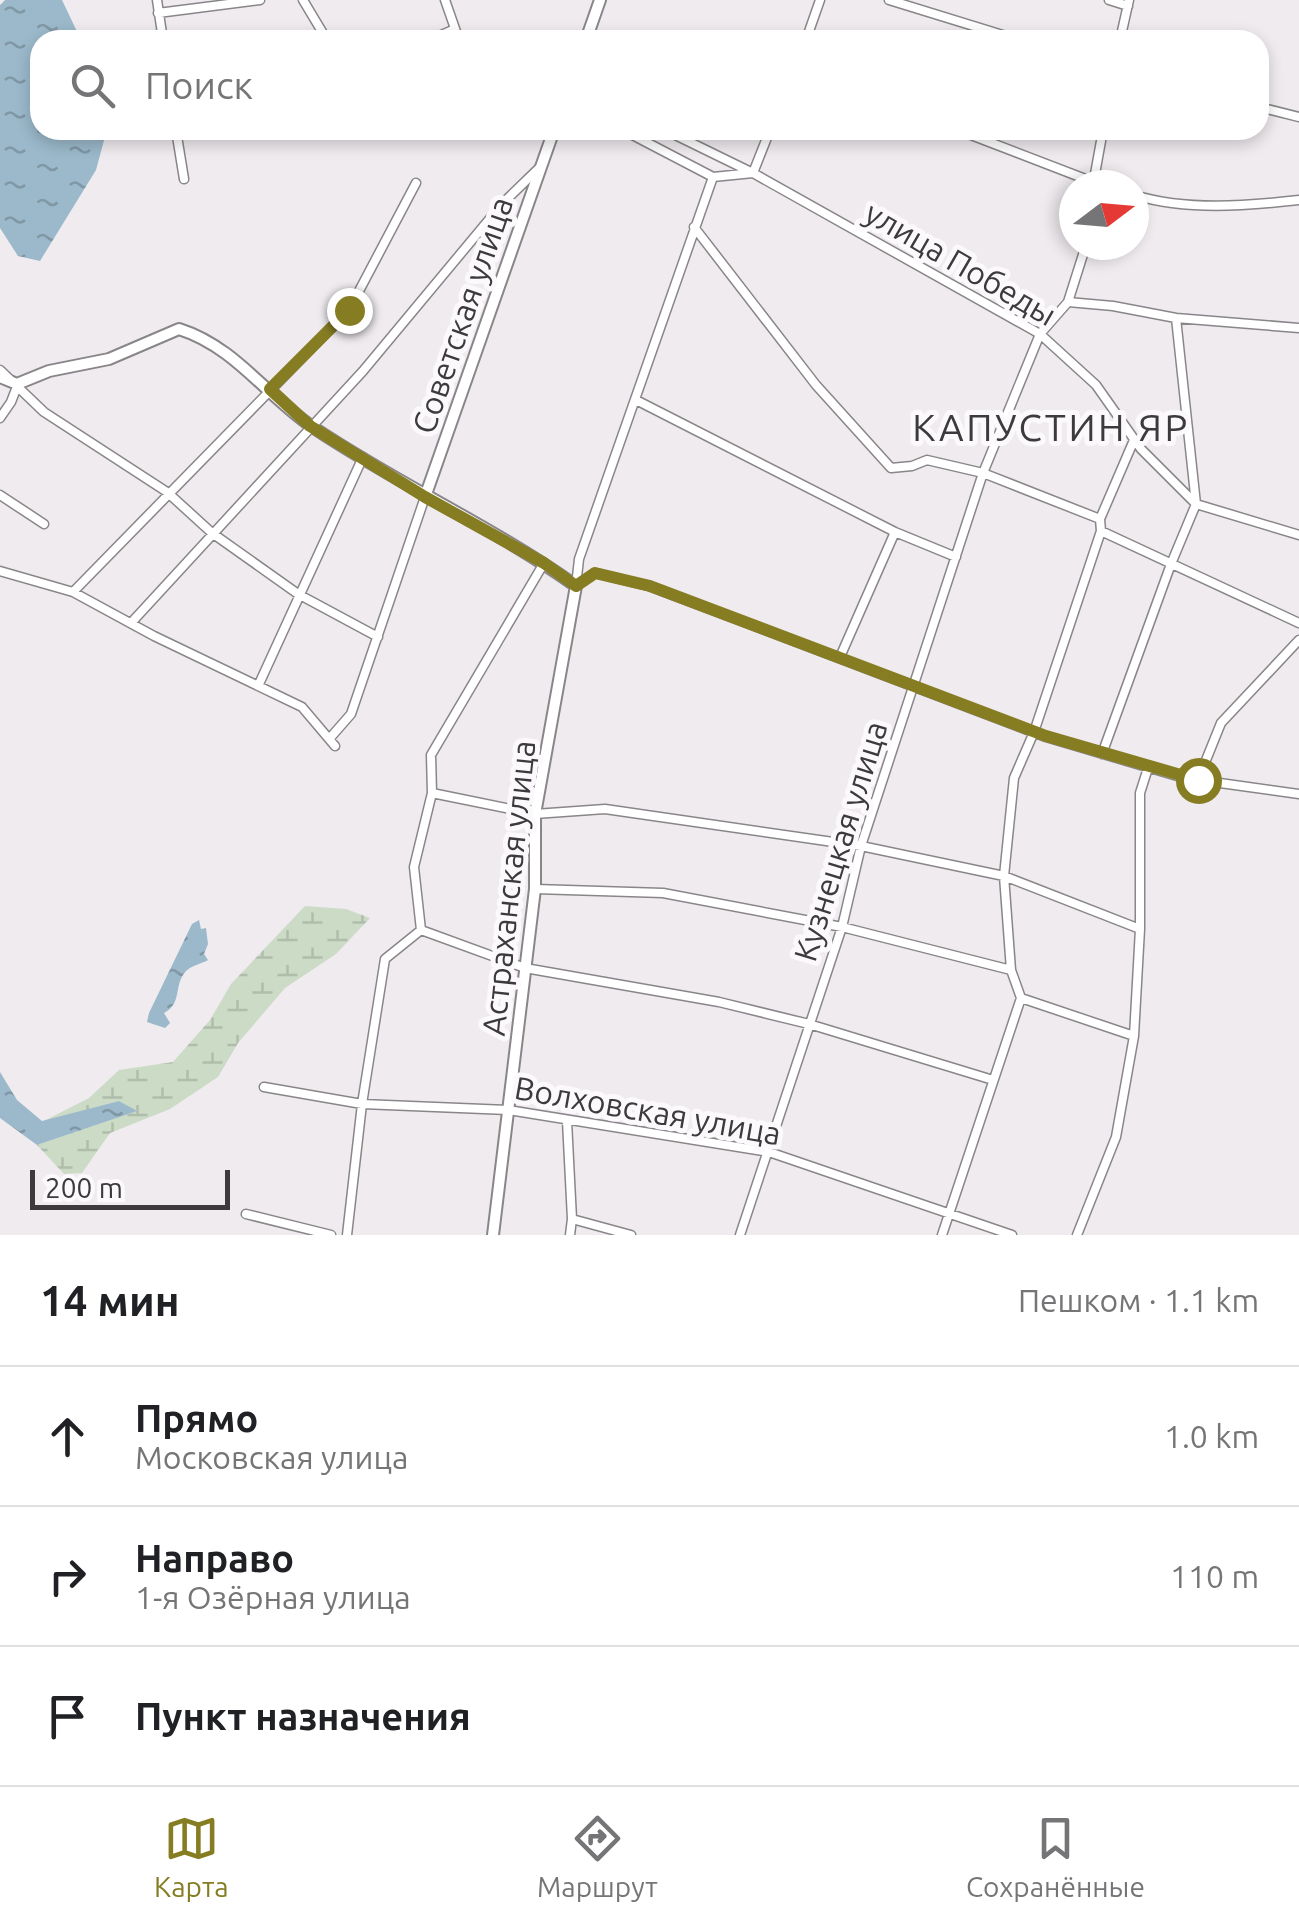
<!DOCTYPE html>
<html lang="ru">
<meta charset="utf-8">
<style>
body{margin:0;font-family:Ubuntu,sans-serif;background:#f6f6f6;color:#202124}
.compass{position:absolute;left:1059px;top:170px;width:90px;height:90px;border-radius:50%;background:#fff;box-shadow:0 5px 15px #0003;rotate:74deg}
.scale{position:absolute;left:30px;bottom:25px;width:200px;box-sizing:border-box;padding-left:10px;border:5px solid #3c3a3c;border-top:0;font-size:28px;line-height:35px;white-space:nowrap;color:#3c3a3c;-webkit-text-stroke:8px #fcf9fd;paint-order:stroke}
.stop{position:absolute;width:30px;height:30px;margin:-22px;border:8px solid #867d23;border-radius:50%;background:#fff}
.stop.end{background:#867d23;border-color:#fff;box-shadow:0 2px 10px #0008}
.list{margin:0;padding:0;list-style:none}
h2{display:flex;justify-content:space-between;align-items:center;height:130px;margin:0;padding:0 40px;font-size:42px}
h2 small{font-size:32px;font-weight:400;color:#757577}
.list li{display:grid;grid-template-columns:65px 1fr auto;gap:30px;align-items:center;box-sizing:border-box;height:140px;padding:0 40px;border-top:2px solid #e0e0e0}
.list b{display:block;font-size:38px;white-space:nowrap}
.list p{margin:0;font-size:32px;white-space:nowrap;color:#757577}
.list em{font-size:32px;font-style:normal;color:#757577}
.icon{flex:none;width:55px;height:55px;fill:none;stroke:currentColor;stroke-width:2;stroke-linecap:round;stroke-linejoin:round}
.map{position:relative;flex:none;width:1299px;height:1235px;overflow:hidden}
.search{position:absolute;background:#fff;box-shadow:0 5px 15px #0003;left:30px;right:30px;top:30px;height:110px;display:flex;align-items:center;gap:25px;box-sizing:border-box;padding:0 35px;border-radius:30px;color:#757577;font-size:38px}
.sheet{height:550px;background:#fff}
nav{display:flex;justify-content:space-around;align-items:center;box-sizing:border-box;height:140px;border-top:2px solid #e0e0e0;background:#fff;font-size:28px;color:#757577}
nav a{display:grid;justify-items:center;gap:5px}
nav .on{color:#867d23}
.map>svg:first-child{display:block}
.wetland{fill:url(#wetland-marsh)}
.water{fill:url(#water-ripples)}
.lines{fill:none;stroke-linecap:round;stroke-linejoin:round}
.street-casing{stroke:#89868a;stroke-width:11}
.secondary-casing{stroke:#89868a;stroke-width:14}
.street{stroke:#fff;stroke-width:8}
.secondary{stroke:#fff;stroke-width:10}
.route{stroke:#867d23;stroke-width:12}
.labels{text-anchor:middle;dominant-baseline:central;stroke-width:10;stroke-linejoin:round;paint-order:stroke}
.street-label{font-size:32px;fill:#3c3a3c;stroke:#fcf9fd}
.quarter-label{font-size:38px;letter-spacing:2.5px;fill:#3c3a3c;stroke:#fcf9fd}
</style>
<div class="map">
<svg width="1299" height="1235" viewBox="0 0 1299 1235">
<defs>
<pattern id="wetland-marsh" width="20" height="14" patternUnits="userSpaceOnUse" patternTransform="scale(2.5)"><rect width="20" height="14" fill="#cbdbc6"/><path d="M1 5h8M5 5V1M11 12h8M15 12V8" fill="none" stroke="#afbdab"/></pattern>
<pattern id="water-ripples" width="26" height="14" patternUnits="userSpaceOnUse" patternTransform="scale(2.5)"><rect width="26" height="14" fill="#9bb9cb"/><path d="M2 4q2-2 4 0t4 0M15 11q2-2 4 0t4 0" fill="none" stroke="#8097a6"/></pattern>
</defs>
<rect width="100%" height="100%" fill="#efebef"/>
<path class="wetland" d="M305 906 346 909 370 918 336 954 285 988 238 1043 218 1077 170 1109 110 1133 82 1173 64 1174 37 1145 136 1111 119 1101 42 1122 89 1098 119 1070 173 1062 210 1020 231 984Z"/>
<path class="water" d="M5 0H62L81 40H40V130H104L106 133 96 170 40 261 18 256 0 228V5Z
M199 920 201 929 206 928 208 944 204 954 208 960C203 963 191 966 186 971 173 985 183 1003 164 1013L170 1023 165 1028 147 1022 149 1013 192 924Z
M0 1072 17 1100 42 1121 119 1101 137 1111 37 1145 0 1118Z"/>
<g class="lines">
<g class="street-casing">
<path id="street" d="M157 0 163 40
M303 0 327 40
M445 0 459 40
M889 0 1019 40
M1109 0 1128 6
M158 13 260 0
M430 40 455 29
M806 40 820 0
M1120 40 1129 0
M1259 107 1299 117
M176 130 184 179
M623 130 713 177
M665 130 753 173 1040 334 1096 385 1141 449 1196 504 1299 535
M958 130 1101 185
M1093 185 1103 130
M1134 195C1187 211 1245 206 1299 200
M694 227 816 385 891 468 912 466 927 460 983 473 1100 519
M1068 302 1113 306 1176 318 1299 328
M0 370 44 412 167 492 212 533 298 594 378 637
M636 400 895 532 956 557
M0 418 11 402 18 384
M0 495 44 524
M1101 531 1299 623
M0 571 73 592 154 636 302 707 335 746
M576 586 595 573 649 586 1046 737 1184 778 1299 794
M576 586 579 559 713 177 753 173 770 130
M73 592 349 310 416 183
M131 623 363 371 502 204 538 169
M840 657 895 532
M259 684 363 457
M330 738 351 714 425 497
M1102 754 1171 564 1196 504 1176 318
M1198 780 1221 723 1299 640
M432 793 535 814 605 809 861 846 1004 876 1140 929
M535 889 663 893 842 927 1011 970
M421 930 525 968 719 1002 809 1024 993 1080
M1021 998 1134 1036
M264 1087 362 1104 508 1110 769 1152 1012 1235
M567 1121 572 1219 570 1235
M246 1214 331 1235
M572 1219 631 1235
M347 1235 362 1104 385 959 421 930 414 867 432 793 431 755 544 563
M740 1235 842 927 861 846 983 473 1040 334 1068 302 1086 245
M942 1235 1021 998 1011 970 1004 876 1014 778 1034 732 1101 531 1100 519 1134 440
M1077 1235 1116 1137 1134 1036 1140 929V793L1148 768"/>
</g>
<g class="secondary-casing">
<path id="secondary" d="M586 40 600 0
M0 377 17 384 49 371 109 359 179 329C236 347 267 397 314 428 399 485 493 527 576 586L535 814V889L493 1235
M425 497 554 130"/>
</g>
<use href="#street" class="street"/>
<use href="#secondary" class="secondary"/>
</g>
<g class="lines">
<path class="route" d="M349 310 270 389 310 426 425 497 544 563 576 586 595 573 650 586 1046 736 1198 780"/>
</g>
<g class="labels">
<g class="street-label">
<text transform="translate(961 263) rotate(30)">улица Победы</text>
<text transform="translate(462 315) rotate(-71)">Советская улица</text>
<text transform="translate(840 841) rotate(-73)">Кузнецкая улица</text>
<text transform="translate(508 888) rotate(-84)">Астраханская улица</text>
<text transform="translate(648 1110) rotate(10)">Волховская улица</text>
</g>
<g class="quarter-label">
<text x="1051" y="427">КАПУСТИН ЯР</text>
</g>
</g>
</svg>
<svg class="compass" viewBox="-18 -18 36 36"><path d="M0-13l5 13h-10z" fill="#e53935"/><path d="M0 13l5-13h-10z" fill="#757577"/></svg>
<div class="scale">200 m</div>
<div class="stop" style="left:1198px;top:780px"></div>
<div class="stop end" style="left:349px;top:310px"></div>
<div class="search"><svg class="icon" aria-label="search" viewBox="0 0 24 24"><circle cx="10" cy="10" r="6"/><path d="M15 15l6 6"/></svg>Поиск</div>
</div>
<section class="sheet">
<h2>14 мин<small>Пешком · 1.1 km</small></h2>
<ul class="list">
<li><svg class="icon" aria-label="ahead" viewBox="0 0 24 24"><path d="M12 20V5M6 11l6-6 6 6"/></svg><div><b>Прямо</b><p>Московская улица</p></div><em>1.0 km</em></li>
<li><svg class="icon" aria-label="right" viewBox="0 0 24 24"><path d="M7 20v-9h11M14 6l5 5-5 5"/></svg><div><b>Направо</b><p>1-я Озёрная улица</p></div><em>110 m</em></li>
<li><svg class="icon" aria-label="arrive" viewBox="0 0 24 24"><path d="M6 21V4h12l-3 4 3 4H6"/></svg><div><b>Пункт назначения</b></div></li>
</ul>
</section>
<nav>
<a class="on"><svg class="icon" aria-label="map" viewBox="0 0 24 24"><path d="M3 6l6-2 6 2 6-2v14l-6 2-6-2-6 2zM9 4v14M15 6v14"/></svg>Карта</a>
<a><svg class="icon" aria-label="directions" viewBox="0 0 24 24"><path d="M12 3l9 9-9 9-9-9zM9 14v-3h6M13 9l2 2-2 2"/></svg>Маршрут</a>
<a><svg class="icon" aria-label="saved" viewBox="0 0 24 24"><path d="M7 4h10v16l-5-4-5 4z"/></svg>Сохранённые</a>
</nav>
